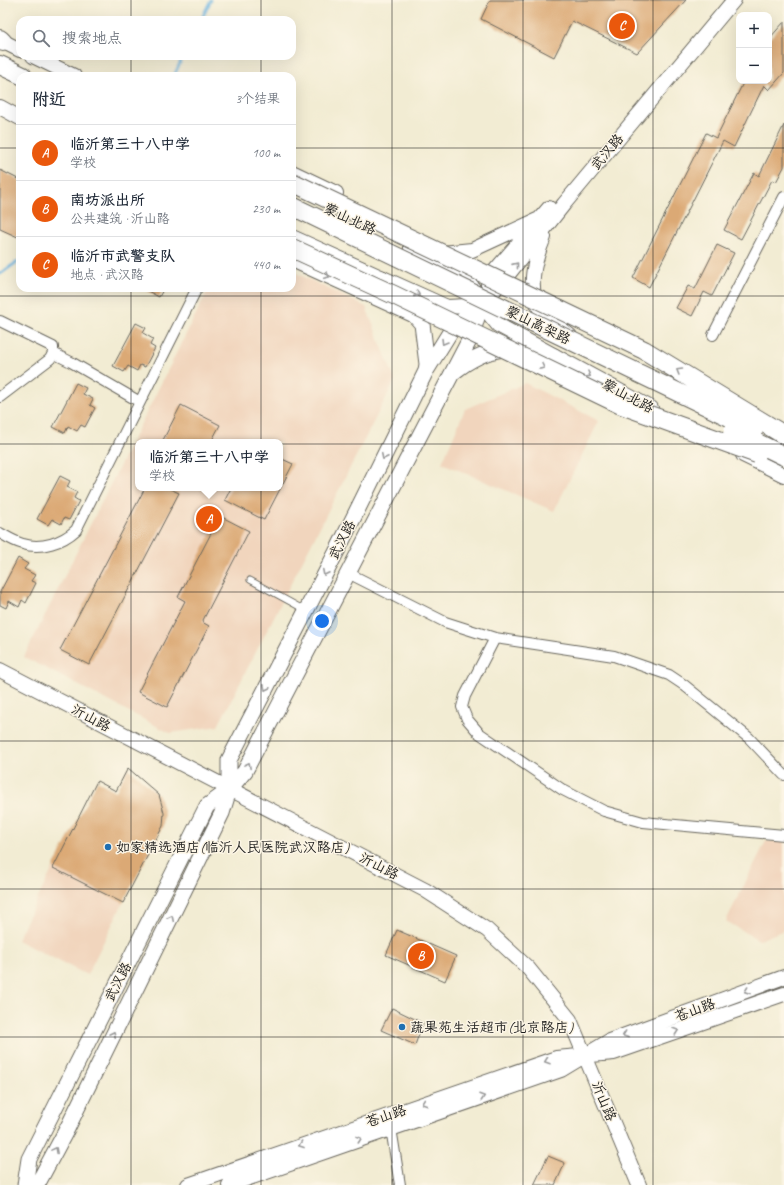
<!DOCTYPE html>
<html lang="zh">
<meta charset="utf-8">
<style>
body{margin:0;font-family:Caveat,"LXGW WenKai TC",sans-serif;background:#f2f2f3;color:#1f2937}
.controls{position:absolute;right:12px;top:12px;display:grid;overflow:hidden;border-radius:8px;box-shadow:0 4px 16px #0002}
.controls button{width:36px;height:36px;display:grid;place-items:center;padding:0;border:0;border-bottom:1px solid #e0e1e3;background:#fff;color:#1f2937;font:20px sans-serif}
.you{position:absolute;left:322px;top:621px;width:14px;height:14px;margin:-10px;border:3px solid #fff;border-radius:50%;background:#1a73e8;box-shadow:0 0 0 6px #1a73e833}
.badge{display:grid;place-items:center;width:26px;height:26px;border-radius:50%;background:#ea580c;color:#fff;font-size:13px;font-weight:700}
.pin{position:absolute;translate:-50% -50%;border:2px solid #fff;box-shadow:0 1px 4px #0006}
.popup{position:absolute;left:135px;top:439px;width:148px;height:52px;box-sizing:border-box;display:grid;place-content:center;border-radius:8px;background:#fff;filter:drop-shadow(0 1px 3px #0005);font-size:13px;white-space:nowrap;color:#747a83}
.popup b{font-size:15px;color:#1f2937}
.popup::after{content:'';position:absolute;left:50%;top:100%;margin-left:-8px;border:8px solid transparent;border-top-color:#fff}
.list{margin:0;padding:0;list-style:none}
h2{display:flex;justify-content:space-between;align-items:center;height:52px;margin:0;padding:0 16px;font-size:17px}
h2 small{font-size:13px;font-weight:400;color:#747a83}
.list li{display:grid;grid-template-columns:26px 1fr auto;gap:12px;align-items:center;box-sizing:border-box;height:56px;padding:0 16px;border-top:1px solid #e0e1e3}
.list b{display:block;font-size:15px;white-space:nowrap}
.list p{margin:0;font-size:13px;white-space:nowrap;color:#747a83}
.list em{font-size:13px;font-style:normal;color:#747a83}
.icon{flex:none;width:22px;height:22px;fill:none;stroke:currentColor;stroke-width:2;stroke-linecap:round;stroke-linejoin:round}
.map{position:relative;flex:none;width:784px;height:1185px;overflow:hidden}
.search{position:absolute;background:#fff;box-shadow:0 4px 16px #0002;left:16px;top:16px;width:280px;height:44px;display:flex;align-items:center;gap:10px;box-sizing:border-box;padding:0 14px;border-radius:12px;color:#747a83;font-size:15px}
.panel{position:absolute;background:#fff;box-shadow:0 4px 16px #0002;left:16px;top:72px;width:280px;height:220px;border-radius:12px}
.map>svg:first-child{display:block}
.built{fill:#f1d5bd;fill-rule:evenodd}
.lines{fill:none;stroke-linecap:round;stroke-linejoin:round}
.stream{stroke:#69b3e1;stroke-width:3}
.building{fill:#dba974}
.lane-casing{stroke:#67655c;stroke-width:7}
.street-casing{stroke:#67655c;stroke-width:12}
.secondary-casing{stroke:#67655c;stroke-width:16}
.primary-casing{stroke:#67655c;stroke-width:17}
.highway-casing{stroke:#67655c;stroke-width:20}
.lane{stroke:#fff;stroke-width:5}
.street{stroke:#fff;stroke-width:10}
.secondary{stroke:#fff;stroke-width:14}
.primary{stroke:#fff;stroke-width:15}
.highway{stroke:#fff;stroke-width:18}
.highway-bridge-casing{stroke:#67655c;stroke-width:20;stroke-linecap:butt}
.highway-bridge{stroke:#fff;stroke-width:18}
.oneway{stroke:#999}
.grid{fill:none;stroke:#1c1c1c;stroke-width:1;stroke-opacity:0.55}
.poi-dot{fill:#1f6fb2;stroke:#fcf5e5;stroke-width:1.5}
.labels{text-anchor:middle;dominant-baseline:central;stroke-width:3;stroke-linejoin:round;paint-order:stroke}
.street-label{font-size:14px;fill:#1c1c1c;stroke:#fcf5e5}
.poi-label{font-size:14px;fill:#1c1c1c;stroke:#fcf5e5;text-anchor:start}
</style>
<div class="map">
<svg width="784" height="1185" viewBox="0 0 784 1185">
<rect width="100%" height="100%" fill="#fcf5e5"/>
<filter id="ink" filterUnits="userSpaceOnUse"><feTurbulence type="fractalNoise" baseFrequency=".025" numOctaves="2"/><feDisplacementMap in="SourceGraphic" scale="8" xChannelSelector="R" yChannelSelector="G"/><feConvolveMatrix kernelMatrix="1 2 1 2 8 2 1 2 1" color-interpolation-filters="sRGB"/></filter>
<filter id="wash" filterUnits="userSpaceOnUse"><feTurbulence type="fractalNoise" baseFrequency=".012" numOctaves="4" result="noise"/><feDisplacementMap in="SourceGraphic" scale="16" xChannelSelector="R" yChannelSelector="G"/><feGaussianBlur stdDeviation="0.9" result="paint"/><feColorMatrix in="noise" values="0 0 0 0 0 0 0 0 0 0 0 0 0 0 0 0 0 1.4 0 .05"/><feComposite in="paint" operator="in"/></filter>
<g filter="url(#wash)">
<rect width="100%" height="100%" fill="#f2ecd3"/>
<path class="built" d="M292 271 366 307 395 380 218 726 170 733 24 657 209 288H292ZM138 442H280V488H138Z
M525 383 599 421 554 511 442 463 465 409Z
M766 841H784V930L759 940 726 921Z
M53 868 123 903 87 975 17 940Z"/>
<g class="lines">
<path class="stream" d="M201 20 211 0
M174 76 183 56
M0 274 20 260"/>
</g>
<g id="blocks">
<path class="building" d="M490 0H686L637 53 572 21 554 57 481 19Z
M784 22V73L769 90 764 85 734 147 723 141 649 287 633 278 706 133 716 138 744 81H769V39Z
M784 125V167L776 182 772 180 741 239 724 230 754 173 759 176Z
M0 170 20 180V238L0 229Z
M717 245 734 253 712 296 704 292 692 316 676 308 688 286 695 289Z
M142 288H164L159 297Z
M136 323 146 328 143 333 153 339 150 345 155 348 145 367 140 365 137 371 128 366 124 372 113 366Z
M76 383 86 388 83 394 93 399 90 405 95 408 85 427 81 425 77 431 68 426 65 433 53 427Z
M181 405 220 425 211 442H162Z
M280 458 293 464 264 520 225 500 231 488H280Z
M60 476 70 481 67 487 77 492 74 498 79 501 69 520 64 518 61 524 52 519 48 525 37 519Z
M145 488H168L179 493 89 665 60 650Z
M220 516 249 531 202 622 209 626 167 707 138 692 185 601 178 597Z
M18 558 28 564 24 569 35 575 31 581 36 583 26 603 22 600 19 607 9 601 6 608 0 605V592Z
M128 768 159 795 164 813 163 826 123 903 53 868 97 781 116 791Z
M397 930 456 956 445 981 386 955Z
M392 1008 423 1023 415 1045 381 1030Z
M548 1156 565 1163 555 1185H534Z"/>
</g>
</g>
<g filter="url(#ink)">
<use href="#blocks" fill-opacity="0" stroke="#67655c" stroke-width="1"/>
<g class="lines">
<g class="lane-casing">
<path id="lane" d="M250 580 305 610"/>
</g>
<g class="street-casing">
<path id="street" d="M0 321 53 347V353L50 359 0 397
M713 335 784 197
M53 353 71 362 140 402
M0 533C7 537 15 542 23 544 41 550 63 542 76 530L197 288
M348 573 445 622 495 638 614 656 669 675 684 685 749 738 784 775
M495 638 465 696 462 707 467 719 479 733 563 790 604 811 643 822 784 835
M391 1128 400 1185"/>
</g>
<g class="secondary-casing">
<path id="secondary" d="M0 40 20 50
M33 56 74 76
M0 107 20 118
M292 172 336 193
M292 237 447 307 487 305
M544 237C535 259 526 287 540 309 547 319 561 328 570 336
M411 248 467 277 481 304 498 325 651 408
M442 253 472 250 537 220
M292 260 415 316
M488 285 492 274 549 208
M481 304 503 281 564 204 734 0
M743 455 784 475
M0 670 425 890 487 930 528 968 570 1020 639 1185
M188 1185 556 1058 614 1053 784 994
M229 1185 561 1070 609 1041 784 977"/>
</g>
<g class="primary-casing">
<path id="primary" d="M382 278 422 324 427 364 426 371
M454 372C488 345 514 344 554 356
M25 1185 29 1159 207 806 229 790V760L339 547 426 371 452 329 481 304
M37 1185 68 1127 222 813 229 790 245 771 472 335 481 304"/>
</g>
<g class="highway-casing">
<path id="highway" d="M0 39 3 42
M0 65 23 76"/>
</g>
<use href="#lane" class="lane"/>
<use href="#street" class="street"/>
<use href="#secondary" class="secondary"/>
<use href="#primary" class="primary"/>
<use href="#highway" class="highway"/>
<g class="highway-bridge-casing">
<path id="highway-bridge" d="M292 182 644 350 784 435
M292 206 754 429
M292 248 394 295 619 404 757 454
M733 431 784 456"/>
</g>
<use href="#highway-bridge" class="highway-bridge"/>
</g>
<defs><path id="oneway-chevron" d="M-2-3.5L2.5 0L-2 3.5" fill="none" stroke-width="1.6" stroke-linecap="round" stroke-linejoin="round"/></defs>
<g class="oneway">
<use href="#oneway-chevron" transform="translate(516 265) rotate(-51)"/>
<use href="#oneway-chevron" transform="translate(327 276) rotate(25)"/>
<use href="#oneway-chevron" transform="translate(417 294) rotate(24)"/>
<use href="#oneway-chevron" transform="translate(444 342) rotate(121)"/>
<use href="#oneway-chevron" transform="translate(542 367) rotate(26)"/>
<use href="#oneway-chevron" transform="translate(679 371) rotate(-149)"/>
<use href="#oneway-chevron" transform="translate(588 375) rotate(29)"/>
<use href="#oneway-chevron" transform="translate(384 457) rotate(116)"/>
<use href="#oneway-chevron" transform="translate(325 573) rotate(117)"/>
<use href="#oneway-chevron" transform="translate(266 688) rotate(117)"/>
<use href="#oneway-chevron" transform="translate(248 765) rotate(-62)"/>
<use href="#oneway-chevron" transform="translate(171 918) rotate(-64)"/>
<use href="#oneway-chevron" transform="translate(747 991) rotate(160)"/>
<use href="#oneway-chevron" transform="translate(676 1031) rotate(-19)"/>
<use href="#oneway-chevron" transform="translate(113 1034) rotate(-64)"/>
<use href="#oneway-chevron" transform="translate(625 1035) rotate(160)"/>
<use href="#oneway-chevron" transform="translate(547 1061) rotate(161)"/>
<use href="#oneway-chevron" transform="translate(482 1097) rotate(-19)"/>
<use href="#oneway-chevron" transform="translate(424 1103) rotate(161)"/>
<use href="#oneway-chevron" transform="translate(359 1139) rotate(-19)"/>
<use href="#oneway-chevron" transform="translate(301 1145) rotate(160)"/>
<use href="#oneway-chevron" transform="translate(55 1150) rotate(-62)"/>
</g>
</g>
<path class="grid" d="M131 0V20M261 0V20M392 0V1185M523 0V1185M653 0V1185M131 56V76M261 56V76M0 148H20M292 148H784M131 288V1185M261 288V1185M0 296H784M0 444H784M0 592H784M0 741H784M0 889H784M0 1037H784"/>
<g class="poi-dot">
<circle cx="108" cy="847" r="4"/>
<circle cx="402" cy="1027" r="4"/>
</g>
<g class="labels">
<g class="street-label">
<text transform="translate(607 152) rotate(-50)">武汉路</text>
<text transform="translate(350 219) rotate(25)">蒙山北路</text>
<text transform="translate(538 325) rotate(26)">蒙山高架路</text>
<text transform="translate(628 396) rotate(28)">蒙山北路</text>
<text transform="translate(342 540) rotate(-63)">武汉路</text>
<text transform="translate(91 718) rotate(28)">沂山路</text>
<text transform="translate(379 866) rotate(27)">沂山路</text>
<text transform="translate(118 982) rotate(-63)">武汉路</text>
<text transform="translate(695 1010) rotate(-20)">苍山路</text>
<text transform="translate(604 1101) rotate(67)">沂山路</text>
<text transform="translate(386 1116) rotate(-19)">苍山路</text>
</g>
<g class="poi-label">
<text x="116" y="847">如家精选酒店(临沂人民医院武汉路店)</text>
<text x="410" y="1027">蔬果苑生活超市(北京路店)</text>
</g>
</g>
</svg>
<div class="controls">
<button>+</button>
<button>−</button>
</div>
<div class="you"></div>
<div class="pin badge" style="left:209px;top:519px">A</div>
<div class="popup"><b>临沂第三十八中学</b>学校</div>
<div class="pin badge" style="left:421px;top:956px">B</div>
<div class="pin badge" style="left:622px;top:26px">C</div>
<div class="search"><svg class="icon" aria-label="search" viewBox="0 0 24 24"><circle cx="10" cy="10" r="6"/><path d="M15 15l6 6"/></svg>搜索地点</div>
<section class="panel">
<h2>附近<small>3个结果</small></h2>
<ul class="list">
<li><span class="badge">A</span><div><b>临沂第三十八中学</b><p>学校</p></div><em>100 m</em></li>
<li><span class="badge">B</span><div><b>南坊派出所</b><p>公共建筑 · 沂山路</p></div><em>230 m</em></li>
<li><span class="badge">C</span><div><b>临沂市武警支队</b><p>地点 · 武汉路</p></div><em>440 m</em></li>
</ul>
</section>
</div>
